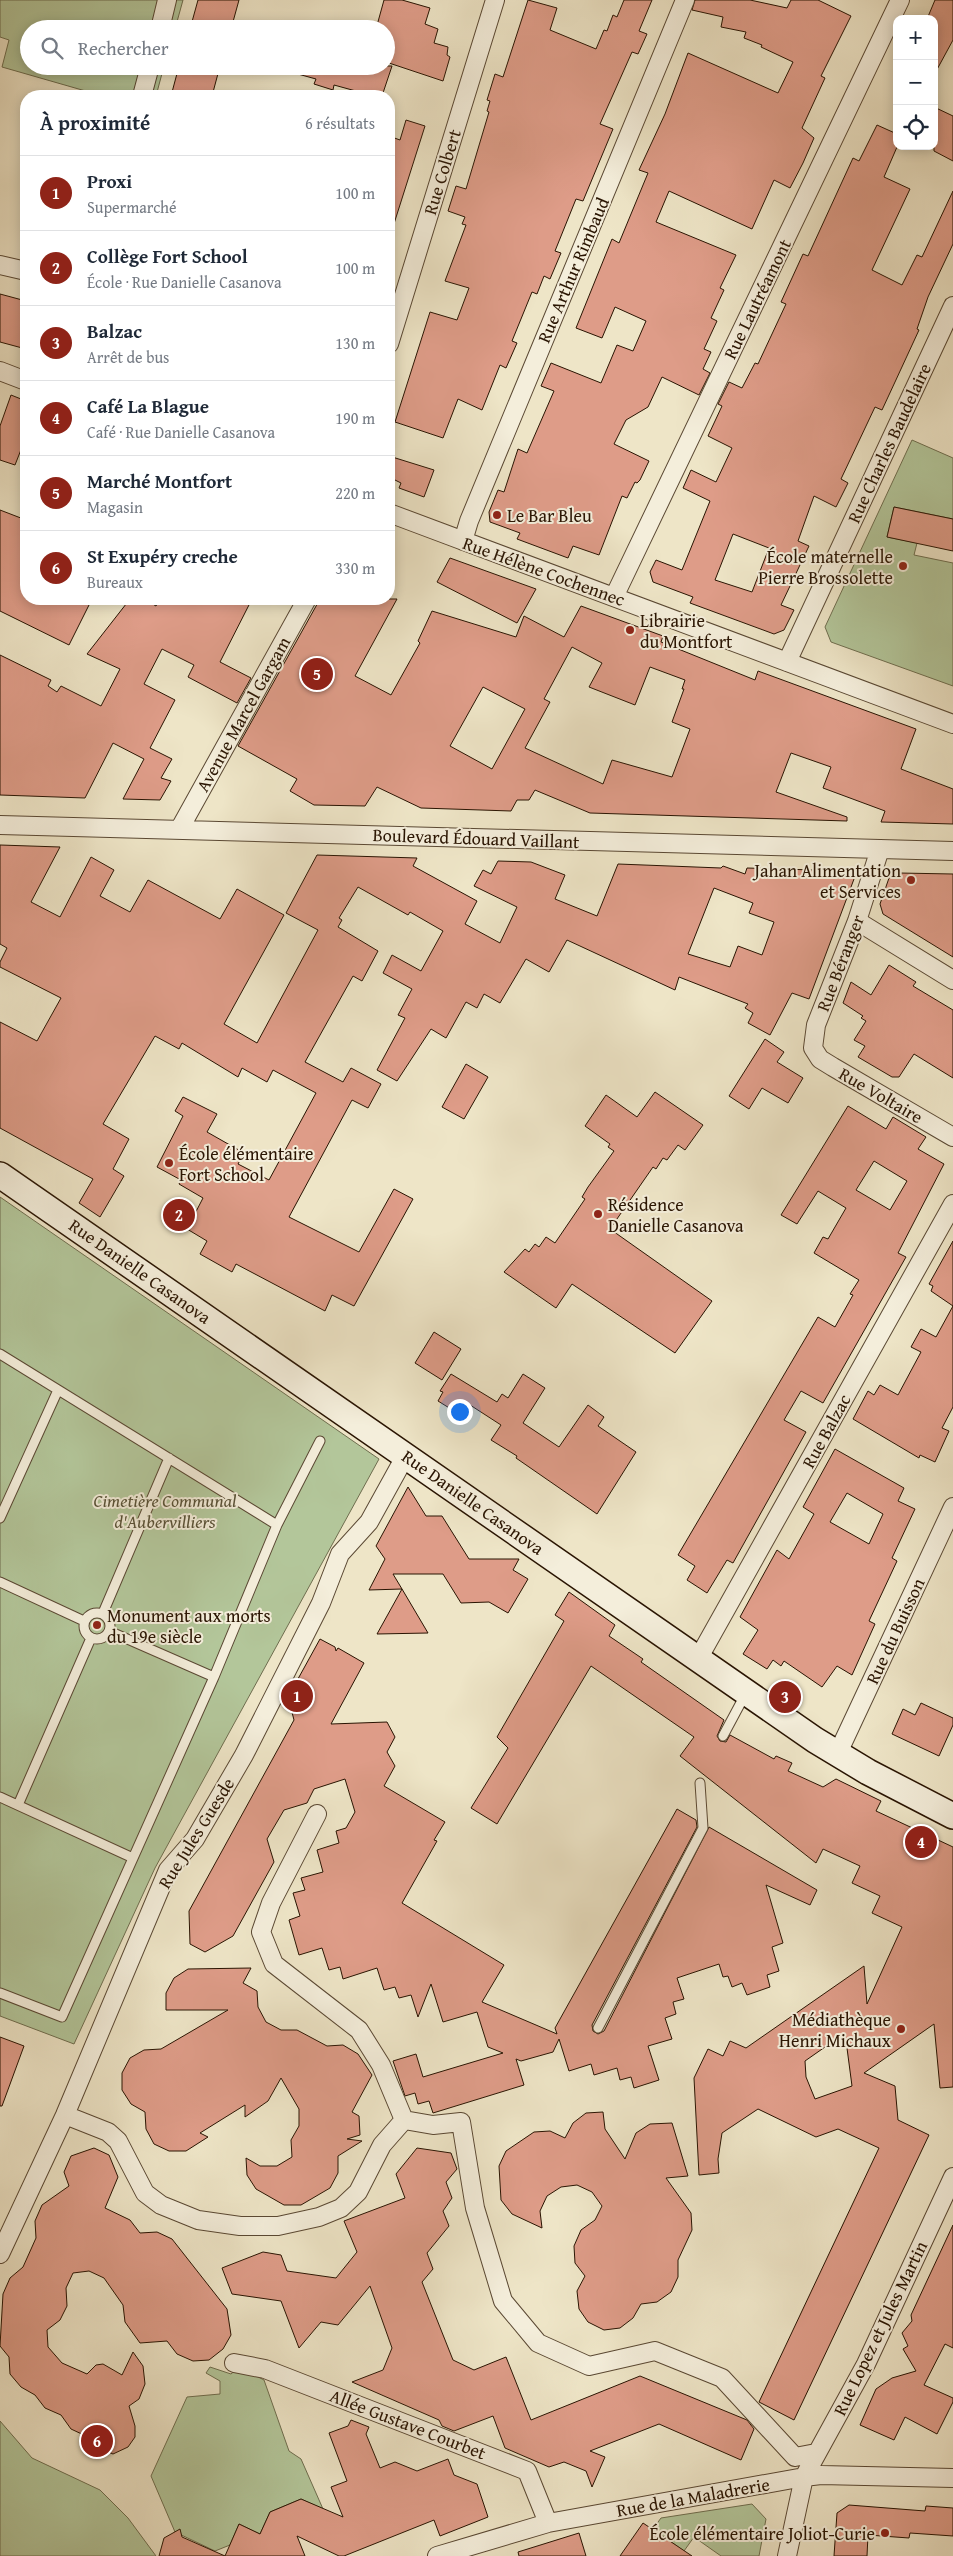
<!DOCTYPE html>
<html lang="fr">
<meta charset="utf-8">
<style>
body{margin:0;font-family:"Gentium Book Plus",serif;background:#f2f2f3;color:#1f2937}
.controls{position:absolute;right:15px;top:15px;display:grid;overflow:hidden;border-radius:10px;box-shadow:0 2px 12px #0003}
.controls button{width:45px;height:45px;display:grid;place-items:center;padding:0;border:0;border-bottom:1px solid #e0e1e3;background:#fff;color:#1f2937;font:25px sans-serif}
.you{position:absolute;left:459px;top:1411px;width:18px;height:18px;margin:-12px;border:4px solid #fff;border-radius:50%;background:#1a73e8;box-shadow:0 0 0 8px #1a73e833}
.badge{display:grid;place-items:center;width:32px;height:32px;border-radius:50%;background:#8f2418;color:#fff;font-size:16px;font-weight:700}
.pin{position:absolute;translate:-50% -50%;border:2px solid #fff;box-shadow:0 1px 5px #0006}
.list{margin:0;padding:0;list-style:none}
h2{display:flex;justify-content:space-between;align-items:center;height:65px;margin:0;padding:0 20px;font-size:21px}
h2 small{font-size:16px;font-weight:400;color:#747a83}
.list li{display:grid;grid-template-columns:32px 1fr auto;gap:15px;align-items:center;box-sizing:border-box;height:75px;padding:0 20px;border-top:1px solid #e0e1e3}
.list b{display:block;font-size:19px;white-space:nowrap}
.list p{margin:0;font-size:16px;white-space:nowrap;color:#747a83}
.list em{font-size:16px;font-style:normal;color:#747a83}
.icon{flex:none;width:28px;height:28px;fill:none;stroke:currentColor;stroke-width:2;stroke-linecap:round;stroke-linejoin:round}
.map{position:relative;flex:none;width:953px;height:2556px;overflow:hidden}
.search{position:absolute;background:#fff;box-shadow:0 2px 12px #0003;left:20px;top:20px;width:375px;height:55px;display:flex;align-items:center;gap:12px;box-sizing:border-box;padding:0 18px;border-radius:28px;color:#747a83;font-size:19px}
.panel{position:absolute;background:#fff;box-shadow:0 2px 12px #0003;left:20px;top:90px;width:375px;height:515px;border-radius:20px}
.map>svg:first-child{display:block}
.green{fill:#b3c69a;stroke:#6e6d4e}
.building{fill:#de9c88;stroke:#291402;fill-rule:evenodd}
.lines{fill:none;stroke-linecap:round;stroke-linejoin:round}
.lane-casing{stroke:#5a4833;stroke-width:11}
.street-casing{stroke:#5a4833;stroke-width:20}
.secondary-casing{stroke:#291402;stroke-width:28}
.lane{stroke:#f4eedb;stroke-width:9}
.street{stroke:#f4eedb;stroke-width:18}
.secondary{stroke:#f4eedb;stroke-width:25}
.poi-dot{fill:#8f2418;stroke:#f4eedb;stroke-width:2}
.labels{text-anchor:middle;dominant-baseline:central;stroke-width:4;stroke-linejoin:round;paint-order:stroke}
.street-label{font-size:18px;fill:#291402;stroke:#f4eedb}
.poi-label{font-size:18px;fill:#291402;stroke:#f4eedb;text-anchor:start}
.park-label{font-size:18px;font-style:italic;fill:#595237;stroke:#f4eedb}
</style>
<div class="map">
<svg width="953" height="2556" viewBox="0 0 953 2556">
<rect width="100%" height="100%" fill="#eee5c7"/>
<filter id="stains"><feTurbulence type="fractalNoise" baseFrequency=".004" numOctaves="4"/><feColorMatrix values="0 0 0 0 .2 0 0 0 0 .09 0 0 0 0 .02 0 0 0 .5 -.17"/></filter>
<radialGradient id="worn" r=".72"><stop offset=".6" stop-color="#630" stop-opacity="0"/><stop offset="1" stop-color="#630" stop-opacity=".3"/></radialGradient>
<path class="green" d="M0 0H183L175 29H29V66H164L156 96H103L2 67 9 40 0 37Z
M912 440 953 458V519L894 507 887 537 917 543 914 555 953 563V686L831 642 825 627Z
M0 1197 379 1459 155 1868 74 2044 0 2016Z
M210 2367 231 2374 239 2367 264 2380 289 2451 301 2459 323 2509 301 2499 270 2512 260 2534 239 2524 230 2545 215 2551 175 2532 151 2476 187 2397 220 2394V2381L206 2373Z
M0 2421 32 2458 100 2490 128 2518 156 2556H0Z
M752 2504 766 2519 759 2556H721L694 2537 684 2551 653 2529 661 2518Z"/>
<path class="building" d="M198 0H239L231 29H190Z
M384 0H402L430 8 425 24 438 29 434 43 448 47 447 55 450 57 443 81 386 62V29H376Z
M528 0 557 8 550 30 596 49 604 30 607 31 613 15 617 17 624 0H652L639 31 647 34 638 54 632 52 600 124 613 129 583 201 576 199 555 251 561 253 550 279 544 276 537 294 532 292 512 341 517 343 506 368 500 365 482 410 458 399 443 438 395 422 430 312 457 320 469 288 445 281 466 225 462 224 465 217 448 211 456 186 466 189 489 112 487 111 490 101 487 100 495 74 503 77Z
M695 0H750L787 8 791 0H818L851 16 821 76 825 78 802 128 814 138 803 163 790 188 774 180 752 229 669 191 656 222 736 255 720 288 724 290 711 318 717 321 704 349 711 352 703 369 710 373 699 395 662 377 648 407 626 420 614 444 649 461 640 480 637 483 635 482 627 498 622 496 599 555 573 546 568 558 517 539 520 533 490 522 489 512 498 490 504 492 518 449 527 453 554 391 541 386 551 363 601 383 617 345 633 351 646 321 615 307 602 338 576 328 612 239 619 243 648 173 639 170 665 114 688 53 778 93 793 62 761 47 762 45 744 38 746 32 721 27 723 17 692 10Z
M935 0H953V40L934 75V19H927Z
M179 66H220L212 96H171Z
M288 66H392L382 96H374L334 85 333 90 314 84 316 79 287 71Z
M934 107 953 116V161L934 151Z
M406 120 425 126 392 230 389 229V136L400 140Z
M877 125 897 134V147L884 177 910 189 872 270 902 285 917 255 922 257 953 191V244L928 297 917 329 919 330 895 382 882 410 875 407 841 479 848 483 836 507 814 496 798 541 809 546 781 605 794 610 784 630 774 634 690 603 693 597 653 582 650 572 656 560 682 570 710 501 683 488 691 470 716 482 732 448 708 436 722 406 718 404 729 382 742 388 755 363 758 364 786 304 781 302 803 254 808 256 853 158 859 161ZM733 534 769 548 752 592 715 580Z
M0 294 26 301V349L0 342Z
M11 395 26 401V437L15 465 0 460V426Z
M389 456 434 470 424 497 399 488 401 483 389 477Z
M894 507 953 519V551L887 537Z
M0 510 26 520V599H92L69 645 0 611Z
M450 558 536 589 517 623 437 582Z
M130 599 145 602 146 600 156 606 160 599H252L220 662 251 678 237 703 188 677 194 665 162 649 144 684 175 700 150 748 172 759 161 778 171 781 160 800 123 799 144 759 113 743 85 798 0 795V655L51 680 48 686 57 692 61 686 101 706 120 669 87 654Z
M320 599H397L355 676 391 695 420 643 418 641 432 611 516 637 524 616 564 637 581 606 663 636 661 642 755 680 758 671 916 729 901 769 953 789V824L881 822 885 811 823 788 831 767 791 753 776 792 847 817V821L590 813 535 790 529 800H517L511 811 421 808 377 787 365 806 314 805 290 791 297 779 238 746ZM572 647 602 663 589 687 635 705 650 667 685 680 682 689H684L672 722 690 729 672 777 612 760 603 784 525 748 550 702 544 699ZM483 687 525 709 492 769 450 746Z
M0 845 60 847 31 902 60 917 91 857 114 870 100 896 130 912 148 880 220 919 237 889 284 915 224 1024 257 1043 318 930 286 913 317 855 417 858 413 866 477 901 465 924 500 943 517 907 474 886 483 870 491 874 498 861 531 862 565 875 555 899 597 916 618 864 721 868 723 866 745 874 747 868 848 871 854 879 809 999 792 993 770 1035 748 1023 753 1013 745 1008 748 1004 679 977 675 990 567 940 549 972 526 959 500 1003 484 994 477 1008 466 1002 446 1038 431 1029 397 1081 377 1070 405 1018 398 1015 412 989 383 973 392 955 421 971 443 931 410 912 408 915 358 887 339 918 342 920 338 927 378 951 362 981 353 976 305 1062 343 1082 351 1068 381 1084 368 1108 352 1100 289 1217 359 1252 394 1189 413 1199 354 1306 332 1295 325 1311 236 1264 232 1272 200 1254 207 1241 187 1229 203 1198 179 1184 181 1180 157 1167 183 1116 175 1111 183 1097 217 1114 207 1132 244 1153 238 1164 269 1180 316 1093 273 1070 267 1082 242 1068 238 1077 182 1043 179 1049 155 1036 103 1124 129 1139 113 1169 124 1176 100 1217 79 1203 93 1179 0 1128V1022L37 1041 61 998 0 967V962L7 948 0 944ZM714 888 753 903 749 913 774 922 762 955 738 946 730 967 688 954Z
M899 873 953 874V957L883 914 880 904 889 878Z
M889 965 916 982 913 986 953 1010V1078L914 1054 899 1077H892L858 1057 865 1046 854 1040 866 1021 861 1018 863 1016 843 1003 851 982 871 995Z
M765 1039 784 1052 777 1062 803 1078 788 1103 762 1088 749 1109 729 1096Z
M466 1064 488 1077 464 1119 442 1107Z
M655 1092 703 1125 685 1150 678 1145 667 1160 663 1158 656 1169 653 1167 610 1229 712 1301 675 1353 572 1284 556 1308 504 1272 525 1249 529 1252 535 1244 539 1247 546 1237 555 1243 585 1199 582 1197 588 1187 614 1151 608 1147 610 1144 585 1126 606 1095 637 1117Z
M848 1106 886 1129 893 1117 926 1137 918 1149 944 1164 898 1253 906 1257 823 1403 801 1391 784 1420 806 1432 733 1563 727 1560 707 1593 687 1580 695 1566 678 1555 818 1317 835 1327 853 1295 850 1294 859 1280 814 1253 823 1237 828 1239 846 1208 818 1191 797 1224 781 1215ZM874 1161 907 1181 890 1210 856 1190Z
M953 1241V1407L942 1428 949 1431 935 1462 920 1455 919 1458 853 1419 868 1391 874 1395 880 1385 898 1395 921 1352 911 1347 921 1329 936 1337 953 1306 931 1291 933 1286 929 1284Z
M434 1332 461 1349 442 1380 415 1363Z
M451 1374 497 1402 502 1394 508 1398 523 1374 545 1388 523 1423 559 1447 588 1405 604 1417 598 1426 636 1452 597 1514 516 1458 517 1456 491 1440 501 1425 467 1403 459 1414 438 1401 443 1392 440 1391Z
M835 1449 904 1488 898 1501 915 1509 892 1558 897 1561 869 1621 875 1624 852 1675 837 1666 822 1687 784 1661 781 1666 773 1660 767 1669 743 1654 758 1630 740 1617 777 1550 789 1559 814 1514 803 1507ZM847 1493 883 1514 869 1544 830 1522Z
M408 1487 426 1516H442L469 1559H519L513 1570 528 1579 508 1613 489 1602 461 1603 443 1574H393L402 1589 369 1590 385 1559 376 1546Z
M402 1589 428 1633 377 1634Z
M569 1592 615 1625 609 1636 643 1659 641 1662 724 1720 717 1736 720 1741 726 1742 730 1735 774 1759 776 1756 792 1763 788 1771 823 1787 836 1779 881 1801 876 1811 953 1847V2087L940 2088 934 2024 864 2073 895 2086 898 2120 929 2135 794 2420 759 2402 879 2148 838 2129 816 2137 758 2109 722 2133 718 2159 719 2173 699 2175 694 2078 708 2049 723 2056 730 2041 746 2048 864 1966 867 2004 902 1927 872 1913 880 1896 852 1883 860 1866 823 1849 816 1863 680 1756 694 1737 591 1666 497 1824 471 1808 508 1748 497 1737 564 1621 555 1615ZM845 2033 852 2086 815 2099 806 2077 805 2061Z
M320 1639 335 1647 336 1651 338 1648 364 1663 331 1724 387 1722 395 1737 387 1752 395 1766 384 1786 445 1822 434 1840 437 1841 402 1903 504 1965 482 2002 557 2034 555 2028 677 1809 696 1820 697 1827 592 2025 593 2031 598 2034 604 2031 709 1827 817 1890 810 1905 766 1885 783 1943 772 1947 779 1971 767 1975 770 1987 747 1995 742 1983 732 1987 728 1976 723 1977 719 1964 677 1978 684 1999 673 2002 676 2014 665 2018 672 2039 648 2046 659 2080 634 2088 631 2077 620 2080 617 2068 594 2075 591 2064 569 2071 559 2039 553 2052 521 2061 516 2059 524 2085 433 2113 429 2101 418 2104 415 2093 405 2096 393 2061 416 2054 423 2077 503 2053 488 2047 477 2012 443 2022 431 1984 418 2017 411 1995 399 1998 395 1987 384 1990 377 1968 343 1979 340 1967 329 1970 322 1948 299 1955 289 1920 300 1916 293 1893 305 1890 301 1878 323 1872 317 1850 339 1843 336 1831 346 1828 355 1812 345 1779 314 1789 307 1803 284 1810 267 1839 274 1862 233 1936 205 1952 190 1944 189 1911 294 1720 288 1697Z
M921 1703 953 1718V1725L939 1756 892 1734 903 1709 915 1715Z
M251 1968 243 1983 257 1991 258 2007 266 2022 281 2030H297L327 2046 343 2045 358 2054 372 2075 352 2112 359 2116 360 2135 347 2139 362 2141 338 2156V2173L330 2188 301 2205H284L256 2189 247 2175 246 2158 260 2166H277L292 2157 291 2140 299 2126V2109L281 2078 268 2101 245 2117V2105L200 2133 208 2137 186 2151H169L154 2144 146 2129 145 2112 131 2104 122 2090V2073L130 2058 144 2050 161 2049 228 2010H166V1993L174 1978 188 1969Z
M0 2037 24 2046 2 2106H0Z
M603 2112 605 2129 625 2159 636 2133 650 2124 672 2123 688 2176 666 2178 691 2213 692 2230 678 2260V2277L671 2292 657 2302 641 2304 633 2318 620 2328 604 2330 588 2322 579 2309 577 2291 585 2276 575 2263 574 2246 581 2230 595 2220 602 2206 592 2192 577 2185 561 2187 547 2196 540 2211 542 2228 512 2214 501 2200 499 2166 506 2151 534 2132 550 2131 565 2138 573 2123 586 2113Z
M94 2148 109 2155 118 2177 105 2208 130 2220 140 2233 157 2232 172 2239 227 2309 231 2335 223 2349 209 2360 193 2361 177 2354 167 2341 140 2343 125 2322 123 2305 104 2278 89 2271 73 2273 66 2288 67 2306 60 2320 47 2330 48 2347 62 2363 87 2374 96 2365 103 2364 122 2375 133 2352 143 2366 145 2384 139 2399 129 2406 135 2426V2437L128 2447 113 2454 96 2447 86 2436 71 2429 61 2415 45 2408 35 2395 21 2387 10 2374 9 2357 0 2346 3 2294 10 2278 23 2267 36 2238 35 2221 42 2205 69 2186 64 2172 71 2156Z
M417 2148 451 2153 457 2169 446 2182 452 2198 443 2211 449 2226 427 2253 433 2269 422 2282 453 2360 474 2370 506 2357 531 2420 640 2376 747 2420 754 2429 741 2460 659 2424 590 2451 605 2457 592 2487 586 2471 564 2462 549 2467 505 2448 493 2416 454 2431 442 2426 439 2420 352 2382 383 2370 392 2348 370 2286 338 2325 321 2322 299 2348 281 2301 232 2294 222 2268 263 2252 281 2255 287 2271 336 2278 357 2252 344 2221 405 2198 396 2174Z
M953 2225V2348L945 2344 924 2385 953 2398V2402L937 2434 905 2417 894 2440 860 2425 876 2389 892 2378 916 2371 903 2349 908 2346 902 2333 912 2321 911 2315Z
M351 2420 369 2427 366 2434 380 2468 395 2462 417 2471 448 2459 454 2475 477 2484 488 2517 440 2536 434 2520 344 2556H339L297 2536 305 2556H159L164 2538 180 2529 182 2537 225 2556 239 2524 260 2534 270 2512 301 2499 343 2517 331 2487 347 2481 329 2433 348 2426Z
M849 2505 925 2511 926 2506 953 2508V2536L910 2533 909 2538 868 2535 867 2556H834L837 2513Z
M643 2523 692 2556H620Z
M579 2533 586 2556H519L518 2552Z"/>
<g class="lines">
<g class="lane-casing">
<path id="lane" d="M0 1354 277 1525
M0 1518 58 1390
M0 1582 84 1621
M84 1626a13 13 0 1 1 26 0a13 13 0 1 1-26 0Z
M103 1613 169 1458
M109 1631 214 1677
M723 1736 746 1693
M0 1797 133 1858
M18 1805 91 1638
M0 1993 62 2017 214 1677 277 1525 320 1441
M598 2028 703 1828 700 1783"/>
</g>
<g class="street-casing">
<path id="street" d="M160 29 167 0
M142 96 150 66
M0 265 26 271
M389 344 495 0
M0 371 26 381
M389 513 953 724
M463 541 469 521 685 0
M614 597 900 0
M787 662 953 306
M0 825 953 851
M179 830 307 599
M880 849 857 921 816 1025 813 1048 820 1059 833 1067 953 1137
M857 921 953 980
M698 1659 953 1204
M837 1755 953 1507
M317 1814 271 1903 261 1932 274 1964 359 2030 381 2065 404 2120
M65 2115 108 2132 118 2141 145 2193 161 2205 198 2220 240 2226H278L319 2217 341 2208 358 2192 382 2145 404 2120 433 2125 461 2122 475 2208 503 2301 538 2343 589 2366 655 2351 722 2378 795 2457 816 2453
M0 2254 65 2115 168 1870 195 1839 244 1755 321 1603 340 1554 369 1522 406 1455
M234 2363 265 2369 527 2471 548 2523
M437 2556 548 2523 804 2477 821 2475 953 2478
M787 2556 804 2477 866 2364 953 2177"/>
</g>
<g class="secondary-casing">
<path id="secondary" d="M0 1175 815 1740 868 1772 953 1816"/>
</g>
<use href="#lane" class="lane"/>
<use href="#street" class="street"/>
<use href="#secondary" class="secondary"/>
</g>
<g class="poi-dot">
<circle cx="497" cy="515" r="5"/>
<circle cx="903" cy="566" r="5"/>
<circle cx="630" cy="630" r="5"/>
<circle cx="911" cy="880" r="5"/>
<circle cx="169" cy="1163" r="5"/>
<circle cx="598" cy="1214" r="5"/>
<circle cx="97" cy="1625" r="5"/>
<circle cx="901" cy="2029" r="5"/>
<circle cx="885" cy="2533" r="5"/>
</g>
<g class="labels">
<g class="street-label">
<text transform="translate(442 172) rotate(-73)">Rue Colbert</text>
<text transform="translate(573 270) rotate(-67)">Rue Arthur Rimbaud</text>
<text transform="translate(757 299) rotate(-64)">Rue Lautréamont</text>
<text transform="translate(889 443) rotate(-65)">Rue Charles Baudelaire</text>
<text transform="translate(544 571) rotate(20)">Rue Hélène Cochennec</text>
<text transform="translate(243 714) rotate(-61)">Avenue Marcel Gargam</text>
<text transform="translate(476 838) rotate(2)">Boulevard Édouard Vaillant</text>
<text transform="translate(840 963) rotate(-69)">Rue Béranger</text>
<text transform="translate(881 1095) rotate(30)">Rue Voltaire</text>
<text transform="translate(140 1271) rotate(35)">Rue Danielle Casanova</text>
<text transform="translate(826 1431) rotate(-61)">Rue Balzac</text>
<text transform="translate(473 1502) rotate(35)">Rue Danielle Casanova</text>
<text transform="translate(895 1631) rotate(-65)">Rue du Buisson</text>
<text transform="translate(196 1833) rotate(-58)">Rue Jules Guesde</text>
<text transform="translate(880 2328) rotate(-64)">Rue Lopez et Jules Martin</text>
<text transform="translate(408 2424) rotate(21)">Allée Gustave Courbet</text>
<text transform="translate(693 2497) rotate(-10)">Rue de la Maladrerie</text>
</g>
<g class="poi-label">
<text x="507" y="515">Le Bar Bleu</text>
<text x="893" y="556" text-anchor="end">École maternelle<tspan x="893" dy="21">Pierre Brossolette</tspan></text>
<text x="640" y="620">Librairie<tspan x="640" dy="21">du Montfort</tspan></text>
<text x="901" y="870" text-anchor="end">Jahan Alimentation<tspan x="901" dy="21">et Services</tspan></text>
<text x="179" y="1153">École élémentaire<tspan x="179" dy="21">Fort School</tspan></text>
<text x="608" y="1204">Résidence<tspan x="608" dy="21">Danielle Casanova</tspan></text>
<text x="107" y="1615">Monument aux morts<tspan x="107" dy="21">du 19e siècle</tspan></text>
<text x="891" y="2019" text-anchor="end">Médiathèque<tspan x="891" dy="21">Henri Michaux</tspan></text>
<text x="875" y="2533" text-anchor="end">École élémentaire Joliot-Curie</text>
</g>
<g class="park-label">
<text x="165" y="1500">Cimetière Communal<tspan x="165" dy="21">d'Aubervilliers</tspan></text>
</g>
</g>
<rect width="100%" height="100%" filter="url(#stains)"/>
<rect width="100%" height="100%" fill="url(#worn)"/>
</svg>
<div class="controls">
<button>+</button>
<button>−</button>
<button><svg class="icon" aria-label="locate" viewBox="0 0 24 24"><circle cx="12" cy="12" r="6"/><path d="M12 2v4M12 18v4M2 12h4M18 12h4"/></svg></button>
</div>
<div class="you"></div>
<div class="pin badge" style="left:297px;top:1696px">1</div>
<div class="pin badge" style="left:179px;top:1215px">2</div>
<div class="pin badge" style="left:785px;top:1697px">3</div>
<div class="pin badge" style="left:921px;top:1842px">4</div>
<div class="pin badge" style="left:317px;top:674px">5</div>
<div class="pin badge" style="left:97px;top:2441px">6</div>
<div class="search"><svg class="icon" aria-label="search" viewBox="0 0 24 24"><circle cx="10" cy="10" r="6"/><path d="M15 15l6 6"/></svg>Rechercher</div>
<section class="panel">
<h2>À proximité<small>6 résultats</small></h2>
<ul class="list">
<li><span class="badge">1</span><div><b>Proxi</b><p>Supermarché</p></div><em>100 m</em></li>
<li><span class="badge">2</span><div><b>Collège Fort School</b><p>École · Rue Danielle Casanova</p></div><em>100 m</em></li>
<li><span class="badge">3</span><div><b>Balzac</b><p>Arrêt de bus</p></div><em>130 m</em></li>
<li><span class="badge">4</span><div><b>Café La Blague</b><p>Café · Rue Danielle Casanova</p></div><em>190 m</em></li>
<li><span class="badge">5</span><div><b>Marché Montfort</b><p>Magasin</p></div><em>220 m</em></li>
<li><span class="badge">6</span><div><b>St Exupéry creche</b><p>Bureaux</p></div><em>330 m</em></li>
</ul>
</section>
</div>
